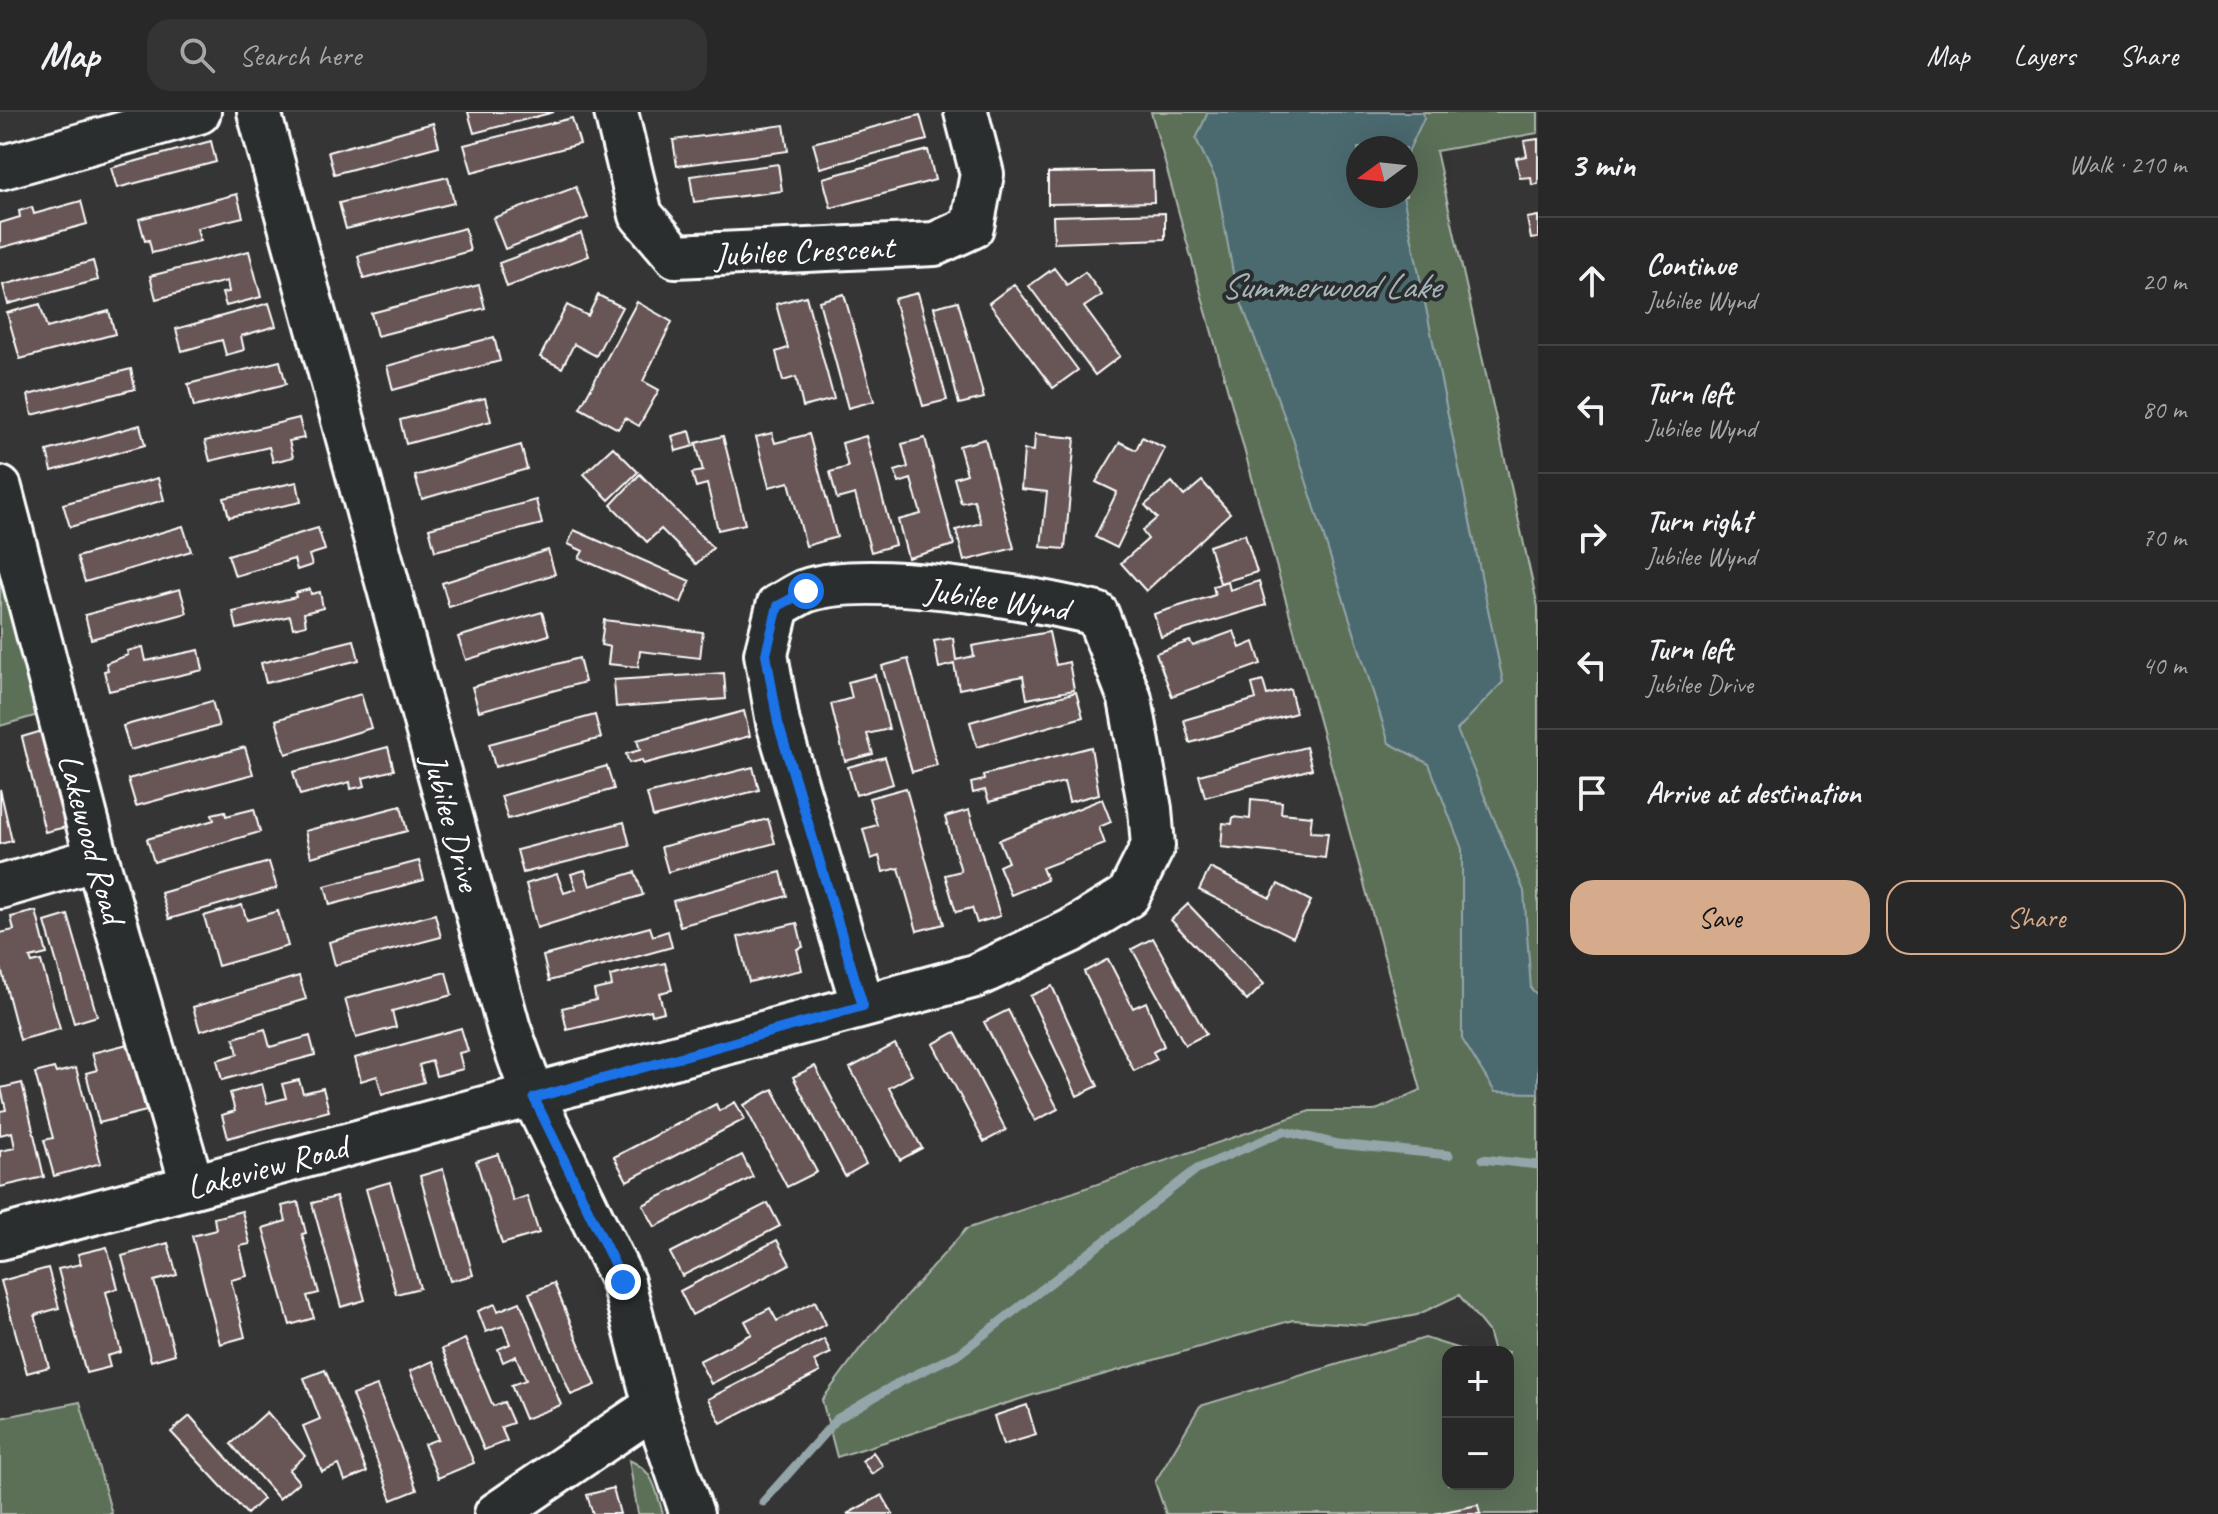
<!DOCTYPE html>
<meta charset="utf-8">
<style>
body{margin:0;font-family:Caveat,sans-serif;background:#343434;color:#f1f3f6}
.controls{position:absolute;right:24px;bottom:24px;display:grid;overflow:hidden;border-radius:16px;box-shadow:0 8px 32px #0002}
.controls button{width:72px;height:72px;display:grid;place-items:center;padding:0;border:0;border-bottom:2px solid #444445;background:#282828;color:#f1f3f6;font:40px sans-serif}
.compass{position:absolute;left:1346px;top:24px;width:72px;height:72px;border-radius:50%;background:#282828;box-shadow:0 8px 32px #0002;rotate:255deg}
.stop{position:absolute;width:24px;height:24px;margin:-18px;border:6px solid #1a73e8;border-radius:50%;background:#fff}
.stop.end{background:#1a73e8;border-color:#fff;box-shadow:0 2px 8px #0008}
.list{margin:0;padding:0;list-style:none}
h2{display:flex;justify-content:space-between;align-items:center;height:104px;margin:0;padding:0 32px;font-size:34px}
h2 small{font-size:26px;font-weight:400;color:#a5a6a8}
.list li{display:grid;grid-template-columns:52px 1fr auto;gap:24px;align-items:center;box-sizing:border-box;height:128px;padding:0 32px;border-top:2px solid #444445}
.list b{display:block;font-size:30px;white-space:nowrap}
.list p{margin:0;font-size:26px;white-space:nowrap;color:#a5a6a8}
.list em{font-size:26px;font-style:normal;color:#a5a6a8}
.actions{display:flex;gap:16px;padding:24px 32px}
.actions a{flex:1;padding:18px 0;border:2px solid #d6ab8b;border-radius:24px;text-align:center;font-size:28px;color:#d6ab8b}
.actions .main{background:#d6ab8b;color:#111}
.icon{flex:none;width:44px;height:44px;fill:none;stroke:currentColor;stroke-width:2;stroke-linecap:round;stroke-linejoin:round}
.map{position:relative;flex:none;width:1538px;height:1402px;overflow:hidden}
header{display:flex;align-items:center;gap:48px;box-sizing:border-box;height:112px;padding:0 40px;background:#282828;border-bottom:2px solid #444445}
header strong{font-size:38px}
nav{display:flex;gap:44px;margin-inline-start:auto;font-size:28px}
.search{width:560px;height:72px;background:#343434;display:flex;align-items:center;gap:20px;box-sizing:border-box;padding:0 28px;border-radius:24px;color:#a5a6a8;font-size:30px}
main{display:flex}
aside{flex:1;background:#282828}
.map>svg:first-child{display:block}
.green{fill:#5b6f59;stroke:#adb7ac;stroke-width:2;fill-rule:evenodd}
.water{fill:#4c6a70;stroke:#94a6a9;stroke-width:2}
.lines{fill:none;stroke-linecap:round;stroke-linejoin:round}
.stream{stroke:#94a6a9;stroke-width:9}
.building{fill:#685555;stroke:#fff;stroke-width:2}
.minor-casing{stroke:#fff;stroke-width:48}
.minor{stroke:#2a2d2e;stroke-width:42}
.route{stroke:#1a73e8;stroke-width:10}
.labels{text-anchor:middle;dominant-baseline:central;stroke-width:8;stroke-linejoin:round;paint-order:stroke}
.street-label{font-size:34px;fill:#fff;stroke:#2a2d2e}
.water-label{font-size:36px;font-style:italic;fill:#a6b4b8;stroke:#2a2d2e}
</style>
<header>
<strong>Map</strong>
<div class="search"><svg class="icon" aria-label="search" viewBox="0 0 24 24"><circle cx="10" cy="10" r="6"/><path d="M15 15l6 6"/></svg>Search here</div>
<nav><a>Map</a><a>Layers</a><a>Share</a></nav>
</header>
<main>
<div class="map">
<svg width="1538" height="1402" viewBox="0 0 1538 1402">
<rect width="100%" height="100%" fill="#363536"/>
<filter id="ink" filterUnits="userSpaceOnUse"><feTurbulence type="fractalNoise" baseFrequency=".0125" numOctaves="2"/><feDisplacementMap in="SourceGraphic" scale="16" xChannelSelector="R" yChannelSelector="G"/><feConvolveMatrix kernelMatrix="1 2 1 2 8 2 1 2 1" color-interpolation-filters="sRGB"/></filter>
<g filter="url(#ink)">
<path class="green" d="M1151 0H1538V21L1436 39 1538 495V1402H1166L1155 1370 1200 1294 1425 1226 1469 1240H1448V1372H1508V1240H1494L1488 1219 1459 1183 1417 1203 1365 1213 1293 1208 1036 1282 837 1345 822 1288 862 1234 966 1117 1310 999H1374L1421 978ZM1358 36H1406V84H1358Z
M0 467 38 603 0 614Z
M80 1290 112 1402H0V1306Z
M629 1348C654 1358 656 1378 663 1402H638Z"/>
<path class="water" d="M1208 0H1423L1424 6 1406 44V36H1358V84H1403L1503 570 1457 618 1524 779 1531 877 1538 883V981L1495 980 1462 927V737L1429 652 1389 631 1293 327 1236 177 1216 68 1196 27Z"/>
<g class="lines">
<path class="stream" d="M1483 1047 1538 1053
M763 1390 837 1307 898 1271 960 1241 1197 1057 1284 1019 1338 1032 1449 1043"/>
</g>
<path class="building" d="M468 0H554L474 21Z
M920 3 927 28 820 56 813 31Z
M572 6 580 32 472 60 464 33Z
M433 11 439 34 334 62 328 40Z
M784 13 788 39 677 54 673 28Z
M1538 27V72L1532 73 1531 65 1520 66 1516 46 1527 44 1524 29Z
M211 29 216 50 117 76 111 56Z
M928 38 935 68 831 96 823 66Z
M778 52 782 79 694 90 690 64Z
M1153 59 1154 90 1048 92V61Z
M448 65 454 91 346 117 339 91Z
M576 75 588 106 505 137 493 106Z
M237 82 243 105 197 116 200 129 152 141 149 128 145 129 139 107Z
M81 89 87 112 0 136V111L20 105 19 99 32 95 34 102Z
M1165 101V127L1054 131 1053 104Z
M1538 104V126L1531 127 1527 106Z
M465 116 470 139 364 167 358 144Z
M581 121 589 144 507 175 499 151Z
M249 139 261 185 226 194 222 181 229 180 227 169 156 187 150 164Z
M93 149 98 168 8 192 3 173Z
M1054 156 1067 173 1085 160 1102 183 1084 195 1120 244 1095 263 1029 174Z
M1014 172 1078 258 1053 276 989 191Z
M479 173 485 196 377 224 371 201Z
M918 181 947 288 923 294 894 187Z
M844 182 874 289 848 296 819 189Z
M598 183 622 195 596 244 574 232 562 256 540 245 567 193 588 204Z
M806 184 834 287 803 295 796 265 783 269 776 240 788 236 776 192Z
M958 189 984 286 959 292 934 195Z
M637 190 672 210 643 269 659 278 639 314 625 306 618 317 580 296Z
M269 191 276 214 241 224 244 238 226 243 222 228 182 239 176 217Z
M40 192 47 216 109 199 115 222 20 247 7 201Z
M494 225 500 249 393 278 387 254Z
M280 249 286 272 194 295 188 272Z
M131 257 135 277 32 303 28 283Z
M485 286 491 309 406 332 400 308Z
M299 306 304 326 289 329 293 345 273 350 269 335 210 349 205 329Z
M140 313 145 333 52 359 47 339Z
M690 319 694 334 676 339 672 324Z
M772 321 775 331 809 322 837 425 806 434 789 370 769 375 756 325Z
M1035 322 1075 326 1065 437 1041 435 1047 380 1021 377 1024 338 1034 339Z
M723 324 745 412 718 418 707 372 696 375 692 361 703 359 696 331Z
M866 324 895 433 871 440 855 382 837 387 830 360 848 355 842 331Z
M1142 325 1165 336 1117 436 1095 425 1117 380 1096 370 1120 330 1136 338Z
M925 326 954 433 908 446 898 408 921 402 911 367 899 371 895 359 908 355 902 332Z
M985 327 1014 436 964 449 956 418 981 411 974 388 961 391 954 366 967 362 959 334Z
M521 333 527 357 422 387 415 364Z
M613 335 638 360 609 388 584 362Z
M640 362 713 436 696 452 661 417 647 430 611 393Z
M158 366 164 388 70 415 63 392Z
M1202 369 1230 401 1146 479 1121 451 1148 427 1142 419 1157 406 1145 393 1172 370 1184 384Z
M297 370 301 390 229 405 224 386Z
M536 388 542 412 435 439 429 416Z
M183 414 191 439 85 470 77 445Z
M318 416 325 438 309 443 312 453 297 458 294 447 235 464 228 443Z
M574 418 690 469 681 491 579 446 583 439 568 432Z
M1245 422 1257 460 1220 471 1209 434Z
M548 438 555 462 449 495 442 471Z
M1259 469 1266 493 1161 525 1154 502 1215 483 1213 474 1228 470 1230 478Z
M180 477 187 501 91 527 85 503Z
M310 477 311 482 320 480 323 496 304 501 306 513 293 516 290 504 237 517 233 500 296 485 295 481Z
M542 500 549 523 466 548 458 525Z
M604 508 703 520 700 546 640 539 638 555 608 552 610 535 601 533Z
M1234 519 1240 536 1254 530 1261 552 1172 584 1156 541 1190 529 1193 534Z
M1049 520 1056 553 1069 550 1074 578 1027 587 1023 564 959 577 954 552 939 556 934 529 953 526 956 548 974 544 972 534Z
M354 528 359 548 266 571 261 551Z
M143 535 146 549 199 538 203 558 109 579 104 559 108 558 106 551 128 543 127 539Z
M579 546 585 570 479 599 472 575Z
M908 547 937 653 912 660 882 554Z
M724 561 726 587 616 595 614 568Z
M875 563 889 617 867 622 873 642 845 649 831 592 852 586 848 570Z
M1263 569 1267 583 1290 577 1296 601 1190 631 1184 608 1256 587 1252 572Z
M1076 580 1083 605 977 635 970 610Z
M361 582 371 616 286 642 276 608Z
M212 589 219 614 130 638 123 614Z
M744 599 750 624 643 652 642 648 629 651 626 642 640 638 637 628Z
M595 603 601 626 495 655 489 632Z
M42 619 66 715 45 720 22 625Z
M245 635 253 662 136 694 128 667Z
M388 635 394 658 363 666 365 674 351 677 350 670 300 683 293 660Z
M1091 635 1099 682 1069 690 1064 670 989 690 985 678 973 681 971 671 984 668 983 663Z
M1306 635 1312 657 1205 685 1199 663Z
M885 645 893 672 856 683 848 655Z
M607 654 614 677 508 707 501 684Z
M753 655 759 678 653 705 647 682Z
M906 676 944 812 917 819 899 756 883 760 879 744 871 747 863 717 877 713 869 686Z
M0 677 12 729 0 732Z
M1102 687 1111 710 1099 715 1105 732 1042 756 1047 768 1011 783 999 754 1008 750 999 728Z
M1251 687 1282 690 1281 701 1312 704 1310 720 1328 721 1325 746 1221 735 1223 711 1232 712 1233 705 1250 707Z
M401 694 407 719 311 745 305 719Z
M254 697 260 720 154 750 147 727 214 708 212 702 225 699 226 704Z
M969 698 1000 804 977 811 972 796 956 800 945 763 961 759 945 705Z
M768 707 775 731 668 760 661 735Z
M624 710 630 734 523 761 517 738Z
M419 749 424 768 330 793 325 774Z
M269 750 277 776 169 807 161 781Z
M1210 756 1270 786 1278 772 1311 789 1293 825 1199 778Z
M585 758 590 774 635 760 643 783 537 816 526 772 557 762 564 781 576 777 571 762Z
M781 760 787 784 680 814 673 789Z
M1188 792 1264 872 1247 889 1171 808Z
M242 793 247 808 278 799 288 834 218 854 204 804Z
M36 799 47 842 30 846 32 851 41 849 60 917 20 928 0 852V821L14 818 11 805Z
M435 802 441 825 335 853 329 830Z
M68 803 97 904 74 911 45 810Z
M797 811 803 835 797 837 802 858 749 870 738 825Z
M650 815 653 824 668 819 672 835 549 869 543 844Z
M1153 826 1206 922 1185 933 1132 837Z
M1108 847 1133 896 1146 890 1164 934 1153 940 1157 947 1134 959 1084 860Z
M665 851 672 878 659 881 664 900 652 903 651 898 567 918 562 896 596 888 594 878 612 874 610 864Z
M446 860 452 883 392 899 396 915 356 926 345 887Z
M299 864 306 887 200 919 193 895Z
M1052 874 1098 974 1077 984 1030 884Z
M1008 898 1058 997 1035 1009 984 910Z
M461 916 468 939 459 941 463 957 436 964 432 949 419 953 424 970 382 982 377 964 361 969 355 946Z
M265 917 270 935 310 924 315 943 222 968 217 948 238 942 234 926Z
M955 920 1006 1018 984 1030 933 932Z
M128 932 146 999 99 1011 86 961 97 958 92 941Z
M895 932 912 963 889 976 922 1036 900 1048 850 956Z
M815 954 866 1052 845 1064 793 965Z
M54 956 56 961 76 956 101 1051 54 1064 44 1028 53 1026 35 961Z
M299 968 303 981 323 976 329 999 228 1026 222 1003 235 999 230 981 262 972 267 991 286 986 282 972Z
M22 971 44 1065 0 1075V1039L15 1036 12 1020 0 1023V999L6 998 1 976Z
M773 977 817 1060 787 1075 744 993Z
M735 990 745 1007 627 1069 614 1045 716 992 719 999Z
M498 1042 513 1089 527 1084 539 1121 502 1132 476 1049Z
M742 1043 753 1065 655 1115 643 1093Z
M443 1057 473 1163 450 1169 420 1064Z
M390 1070 420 1176 396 1182 366 1077Z
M336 1085 365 1188 341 1195 312 1091Z
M298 1090 306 1121 302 1122 319 1181 307 1184 314 1206 290 1213 263 1116 286 1109 282 1094Z
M768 1091 780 1114 682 1164 670 1141Z
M242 1099 250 1132 240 1134 247 1164 231 1168 245 1225 220 1232 192 1124 216 1118 214 1106Z
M777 1128 790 1152 692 1203 680 1179Z
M168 1131 177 1163 154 1169 175 1242 151 1249 122 1144Z
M107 1135 118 1176 106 1180 121 1240 107 1244 110 1255 86 1261 58 1157 81 1152 78 1142Z
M48 1156 59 1196 35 1203 49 1255 27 1261 1 1169Z
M554 1171 596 1273 571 1283 529 1181Z
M815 1189 826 1212 711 1272 699 1249 752 1222 745 1209 770 1196 777 1209Z
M520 1190 561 1293 525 1307 511 1273 526 1268 516 1244 503 1250 498 1237 510 1232 503 1214 486 1220 478 1199 495 1192 498 1199Z
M465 1227 493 1294 504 1290 513 1311 501 1315 507 1329 484 1338 442 1237Z
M824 1227 831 1241 814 1249 820 1260 721 1311 708 1287Z
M433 1249 474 1351 438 1366 424 1332 438 1327 410 1259Z
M325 1258 367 1360 345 1369 339 1353 322 1360 303 1314 320 1307 304 1266Z
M377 1274 417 1378 392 1388 352 1283Z
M1027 1293 1036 1323 1003 1333 994 1304Z
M267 1300 305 1344 289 1358 299 1370 279 1387 231 1332Z
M190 1304 263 1387 247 1402 171 1320Z
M873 1340 883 1354 872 1362 862 1349Z
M613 1376 620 1402H593L587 1383Z
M882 1383 893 1402H847Z
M1478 1393 1480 1402H1434Z"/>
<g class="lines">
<g class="minor-casing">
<g id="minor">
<path id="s1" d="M259 0 509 917 534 986 623 1170 655 1294 692 1402"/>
<path id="s2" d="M616 0 641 103 676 144 935 132 972 115 982 62 966 0"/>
<path d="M0 56 199 0"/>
<path id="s3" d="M0 376 97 747 192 1072"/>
<path d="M0 775 97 747"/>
<path id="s4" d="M0 1126 975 864 1071 819 1128 784 1153 734 1150 697 1130 587 1097 502C1031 486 867 457 805 479 796 483 787 489 778 494L766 542 778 611 863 894"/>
<path d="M496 1402 655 1294"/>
</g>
</g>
<use href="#minor" class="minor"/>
</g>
</g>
<g class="lines" filter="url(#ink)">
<path class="route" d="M623 1170 534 986 863 894 778 611 766 542 778 494 806 479"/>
</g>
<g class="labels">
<g class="street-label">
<text stroke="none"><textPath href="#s2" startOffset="288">Jubilee Crescent</textPath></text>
<text transform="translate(997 487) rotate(8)">Jubilee Wynd</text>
<text stroke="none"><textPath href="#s1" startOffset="736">Jubilee Drive</textPath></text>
<text stroke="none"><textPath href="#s3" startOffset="362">Lakewood Road</textPath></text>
<text stroke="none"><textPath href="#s4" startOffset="276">Lakeview Road</textPath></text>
</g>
<g class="water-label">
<text x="1330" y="174">Summerwood Lake</text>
</g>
</g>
</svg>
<div class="controls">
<button>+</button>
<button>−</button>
</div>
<svg class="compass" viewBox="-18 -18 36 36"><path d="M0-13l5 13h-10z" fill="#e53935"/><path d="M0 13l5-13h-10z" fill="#a5a6a8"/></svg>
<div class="stop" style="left:806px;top:479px"></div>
<div class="stop end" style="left:623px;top:1170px"></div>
</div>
<aside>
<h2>3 min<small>Walk · 210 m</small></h2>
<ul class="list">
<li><svg class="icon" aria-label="ahead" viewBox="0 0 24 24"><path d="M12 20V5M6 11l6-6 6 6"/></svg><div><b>Continue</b><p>Jubilee Wynd</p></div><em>20 m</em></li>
<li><svg class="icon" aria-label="left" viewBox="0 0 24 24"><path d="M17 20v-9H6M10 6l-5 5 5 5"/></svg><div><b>Turn left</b><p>Jubilee Wynd</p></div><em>80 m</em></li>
<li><svg class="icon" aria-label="right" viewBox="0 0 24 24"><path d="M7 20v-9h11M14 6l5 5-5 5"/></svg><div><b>Turn right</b><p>Jubilee Wynd</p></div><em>70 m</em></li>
<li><svg class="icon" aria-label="left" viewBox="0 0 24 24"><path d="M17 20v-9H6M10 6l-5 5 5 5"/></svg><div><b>Turn left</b><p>Jubilee Drive</p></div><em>40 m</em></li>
<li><svg class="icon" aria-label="arrive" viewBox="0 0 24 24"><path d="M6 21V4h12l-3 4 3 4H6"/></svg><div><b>Arrive at destination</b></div></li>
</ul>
<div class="actions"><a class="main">Save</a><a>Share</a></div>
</aside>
</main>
